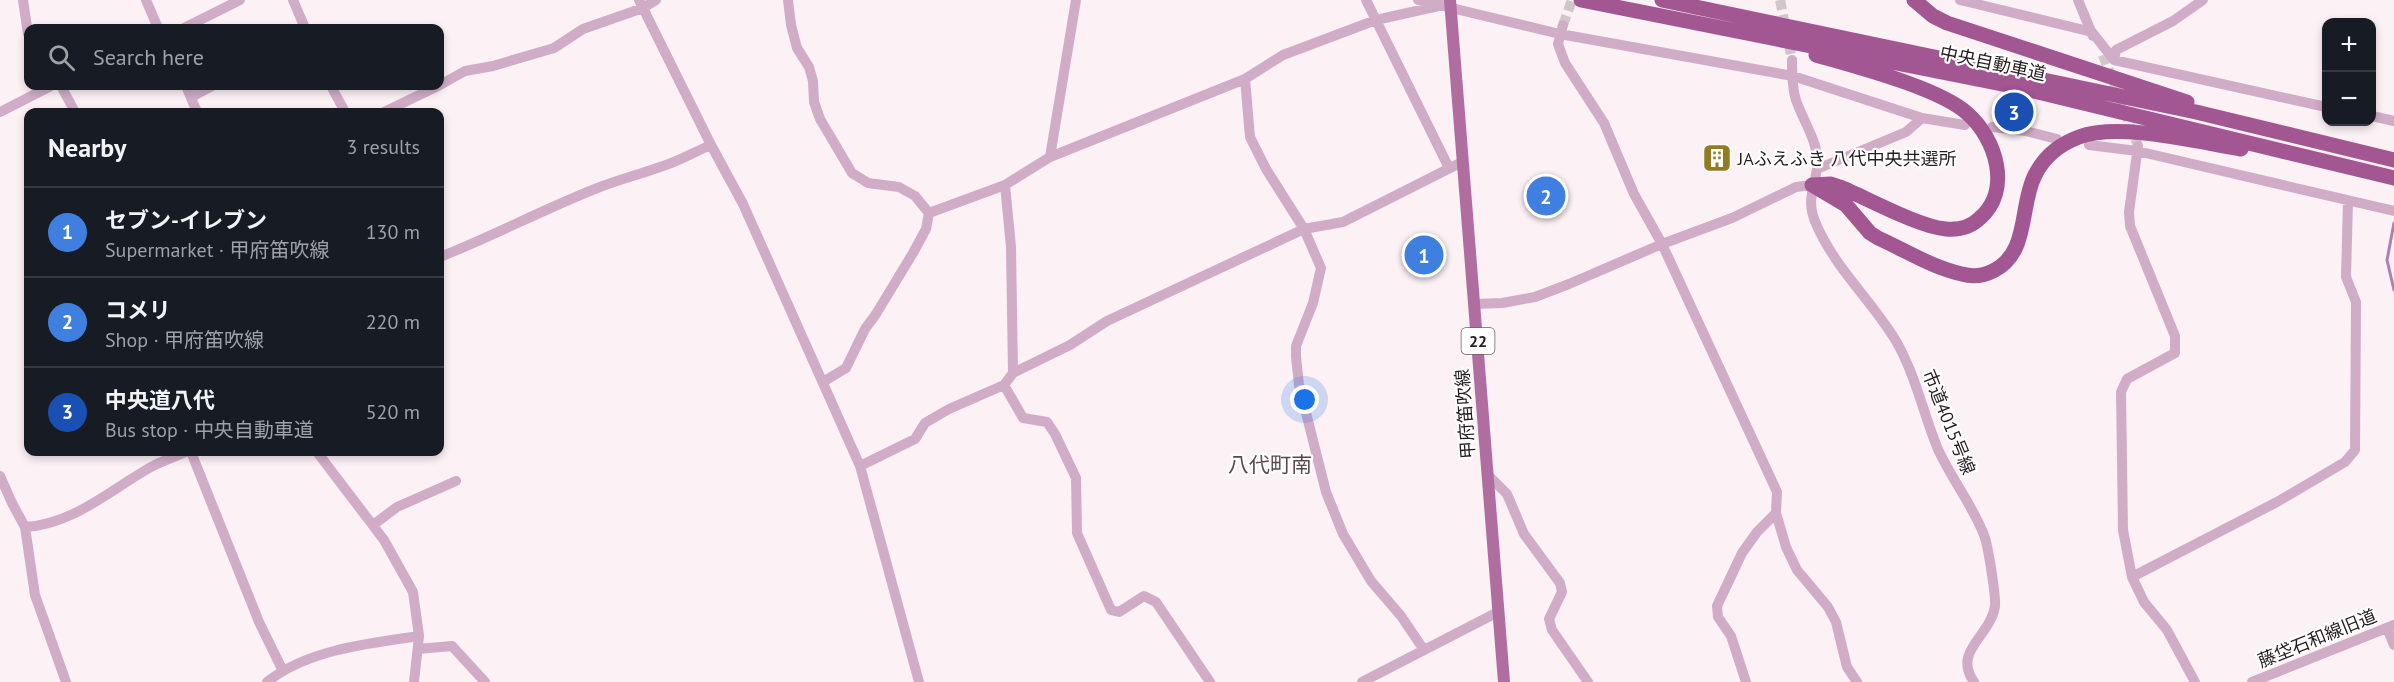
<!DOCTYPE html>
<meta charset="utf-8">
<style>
body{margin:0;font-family:"PT Sans","Noto Sans JP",sans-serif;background:#20242c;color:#f1f3f6}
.controls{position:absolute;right:18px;top:18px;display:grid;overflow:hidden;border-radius:12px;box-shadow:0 3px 9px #0003}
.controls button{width:54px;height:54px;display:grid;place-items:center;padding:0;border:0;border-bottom:2px solid #363941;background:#171b24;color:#f1f3f6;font:30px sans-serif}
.you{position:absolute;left:1305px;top:400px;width:21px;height:21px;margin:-15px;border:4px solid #fff;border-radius:50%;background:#1a73e8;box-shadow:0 0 0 9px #1a73e833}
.badge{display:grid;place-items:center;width:39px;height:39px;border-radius:50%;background:#8c9099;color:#fff;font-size:20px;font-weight:700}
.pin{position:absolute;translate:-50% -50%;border:3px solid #fff;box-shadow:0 2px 6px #0006}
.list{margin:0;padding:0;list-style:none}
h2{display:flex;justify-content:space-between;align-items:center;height:78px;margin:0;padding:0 24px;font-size:26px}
h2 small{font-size:20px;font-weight:400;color:#9ea1a6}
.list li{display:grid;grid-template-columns:39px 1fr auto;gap:18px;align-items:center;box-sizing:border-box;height:90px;padding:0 24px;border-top:2px solid #363941}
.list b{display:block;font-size:22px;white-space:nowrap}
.list p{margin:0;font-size:20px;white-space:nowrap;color:#9ea1a6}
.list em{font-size:20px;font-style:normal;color:#9ea1a6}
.icon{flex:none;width:33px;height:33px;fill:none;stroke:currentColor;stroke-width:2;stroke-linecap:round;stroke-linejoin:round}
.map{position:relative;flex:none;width:2394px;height:682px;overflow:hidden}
.search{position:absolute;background:#171b24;box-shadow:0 3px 9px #0003;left:24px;top:24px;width:420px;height:66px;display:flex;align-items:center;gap:15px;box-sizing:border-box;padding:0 21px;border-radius:12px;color:#9ea1a6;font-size:22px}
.panel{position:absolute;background:#171b24;box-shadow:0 3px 9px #0003;left:24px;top:108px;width:420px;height:348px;border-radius:12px}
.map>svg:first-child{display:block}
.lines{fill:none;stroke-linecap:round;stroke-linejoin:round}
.stream{stroke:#ac80bb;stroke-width:3}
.minor-tunnel{stroke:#d1c7cb;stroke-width:10;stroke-dasharray:10 5;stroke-linecap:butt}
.minor{stroke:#d1acc7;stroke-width:10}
.major{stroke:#af6da0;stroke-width:12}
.highway{stroke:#a25692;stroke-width:15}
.labels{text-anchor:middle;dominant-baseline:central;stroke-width:4.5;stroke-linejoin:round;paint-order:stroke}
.shield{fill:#fff;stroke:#686164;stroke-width:1.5}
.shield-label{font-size:16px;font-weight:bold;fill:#271d21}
.street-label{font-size:18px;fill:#271d21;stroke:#fff}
.poi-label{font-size:18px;fill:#271d21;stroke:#fff;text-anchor:start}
.quarter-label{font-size:21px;fill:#5d474f;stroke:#fff}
</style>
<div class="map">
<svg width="2394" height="682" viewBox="0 0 2394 682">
<rect width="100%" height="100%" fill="#fcf1f5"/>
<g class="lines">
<path class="stream" d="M2394 223 2387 260 2394 290"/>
<path class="minor-tunnel" d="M1780 0 1792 60
M1563 25 1572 0
M2103 55 2138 146"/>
<path class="minor" d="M23 0 28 34
M146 0 158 28
M293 0 305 28
M639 0 711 145 743 204 860 466 919 682
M788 0 791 25 797 48 809 67 813 81 814 102 820 119 852 173 868 183 899 187 915 196 929 213 926 229 913 253 876 314 865 329 846 368 823 382
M1366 0 1449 168
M1418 0 1560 34 1793 76 1922 118 1965 125
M1960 0 2092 32 2114 60 2326 107
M2078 0 2093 36
M1563 25 1558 44 1565 63 1604 123 1634 194 1662 244 1777 492 1776 513 1757 532 1742 553 1717 606 1718 617 1731 636 1746 682
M184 28 240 0
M1792 60C1792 73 1792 88 1796 100 1803 121 1821 146 1817 169 1813 191 1806 203 1817 226 1836 269 1872 301 1896 341 1915 374 1923 412 1937 447 1950 477 1972 504 1984 535 1988 545 1996 596 1995 606 1991 636 1952 651 1974 682
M2114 60 2116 50 2173 21 2203 0
M1245 79 1250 137 1266 169 1304 229 1321 268 1313 303 1296 346V357L1299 385 1326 492 1343 534 1371 581 1401 616 1424 650
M440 85 465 71 493 66 554 48 583 29 643 8 656 0
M61 86 75 112
M186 86 197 112
M331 86 345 112
M191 97 212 86
M0 112 51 86
M384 112 438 86
M2372 116 2394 121
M1992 127 2026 131 2057 139
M2089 145 2137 151 2394 211
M2138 146 2129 212 2130 226 2175 336V353L2127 379 2121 392 2123 530 2132 577 2144 602 2167 630 2195 682
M1050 157 1076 0
M1817 169 1906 132 1922 118
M929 213 1005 185
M440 257C493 236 542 210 595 189 617 180 638 175 660 167 678 162 694 152 711 145
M1475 304 1502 303 1535 297 1569 284 1662 244 1732 218 1796 187 1812 185
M1013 373 1011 247 1005 185 1050 157 1245 79 1283 55 1376 20 1443 5
M1004 385 1023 418 1047 422 1055 434 1076 478 1077 533 1111 610 1119 612 1144 596 1156 602 1210 682
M191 452 259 622 282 669
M317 452 384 540 413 592 419 636 414 682
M860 466 915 439 925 423 949 409 1004 385 1013 373 1070 345 1107 321 1304 229 1343 222 1462 162
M1487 474 1507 494 1524 534 1560 583 1562 592 1549 619 1552 630 1588 682
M0 476 12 503 25 527 35 595 66 682
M1776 513 1786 547 1797 570 1828 607 1836 622 1847 667 1857 682
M373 525 397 507 456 481
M25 527C74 524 110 490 151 467 162 461 174 457 186 452
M2132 577 2277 502 2345 462 2355 450 2356 302 2346 277 2348 201
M2387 628 2394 645
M418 649 452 646 485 682
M267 682C307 650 369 643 419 636
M1362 682 1498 612
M2252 682 2394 625"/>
<path class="major" d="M1450 0 1504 682"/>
<path class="highway" d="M1581 0 2017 87 2394 178
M1662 0 2196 112 2394 160
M1914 0 1933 16 1947 23 2187 102
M1812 185 1831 184 1840 187C1867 198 1919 227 1946 229 1958 230 1971 227 1980 218 2012 190 1996 139 1968 114 1940 88 1854 66 1816 55
M1814 186 1846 205 1870 233 1878 238C1905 250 1933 268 1962 274 1972 277 1983 276 1993 271 2030 253 2019 206 2035 175 2044 157 2060 144 2079 137 2119 122 2198 142 2241 149"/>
</g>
<defs>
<g id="building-square" transform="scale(1.5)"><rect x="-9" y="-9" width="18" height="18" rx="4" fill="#937b22" stroke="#fff"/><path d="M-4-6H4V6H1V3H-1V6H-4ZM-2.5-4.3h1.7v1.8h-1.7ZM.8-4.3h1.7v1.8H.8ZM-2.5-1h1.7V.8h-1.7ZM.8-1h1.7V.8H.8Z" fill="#fff"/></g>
</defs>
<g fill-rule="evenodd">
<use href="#building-square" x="1717" y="158"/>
</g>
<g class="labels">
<rect class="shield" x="1461.5" y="328" width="33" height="26" rx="4.5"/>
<g class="shield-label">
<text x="1478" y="341">22</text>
</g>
<g class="street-label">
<text transform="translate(1993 63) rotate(12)">中央自動車道</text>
<text transform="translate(1465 414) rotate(-94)">甲府笛吹線</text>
<text transform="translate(1949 422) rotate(68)">市道4015号線</text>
<text transform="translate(2317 638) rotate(-22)">藤垈石和線旧道</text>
</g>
<g class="poi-label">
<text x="1738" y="158">JAふえふき 八代中央共選所</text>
</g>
<g class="quarter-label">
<text x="1270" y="464">八代町南</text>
</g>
</g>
</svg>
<div class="controls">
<button>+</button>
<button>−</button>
</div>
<div class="you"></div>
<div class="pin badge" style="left:1424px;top:255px;background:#3f7fe0">1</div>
<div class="pin badge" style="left:1546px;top:196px;background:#3f7fe0">2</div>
<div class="pin badge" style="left:2014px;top:112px;background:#1a4fb4">3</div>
<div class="search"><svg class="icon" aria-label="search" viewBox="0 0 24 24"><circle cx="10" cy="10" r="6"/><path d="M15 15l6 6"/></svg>Search here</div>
<section class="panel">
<h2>Nearby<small>3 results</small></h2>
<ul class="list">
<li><span class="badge" style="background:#3f7fe0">1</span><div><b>セブン-イレブン</b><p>Supermarket · 甲府笛吹線</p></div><em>130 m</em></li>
<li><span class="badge" style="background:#3f7fe0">2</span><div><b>コメリ</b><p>Shop · 甲府笛吹線</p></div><em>220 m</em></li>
<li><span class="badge" style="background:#1a4fb4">3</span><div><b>中央道八代</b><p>Bus stop · 中央自動車道</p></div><em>520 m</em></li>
</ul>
</section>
</div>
